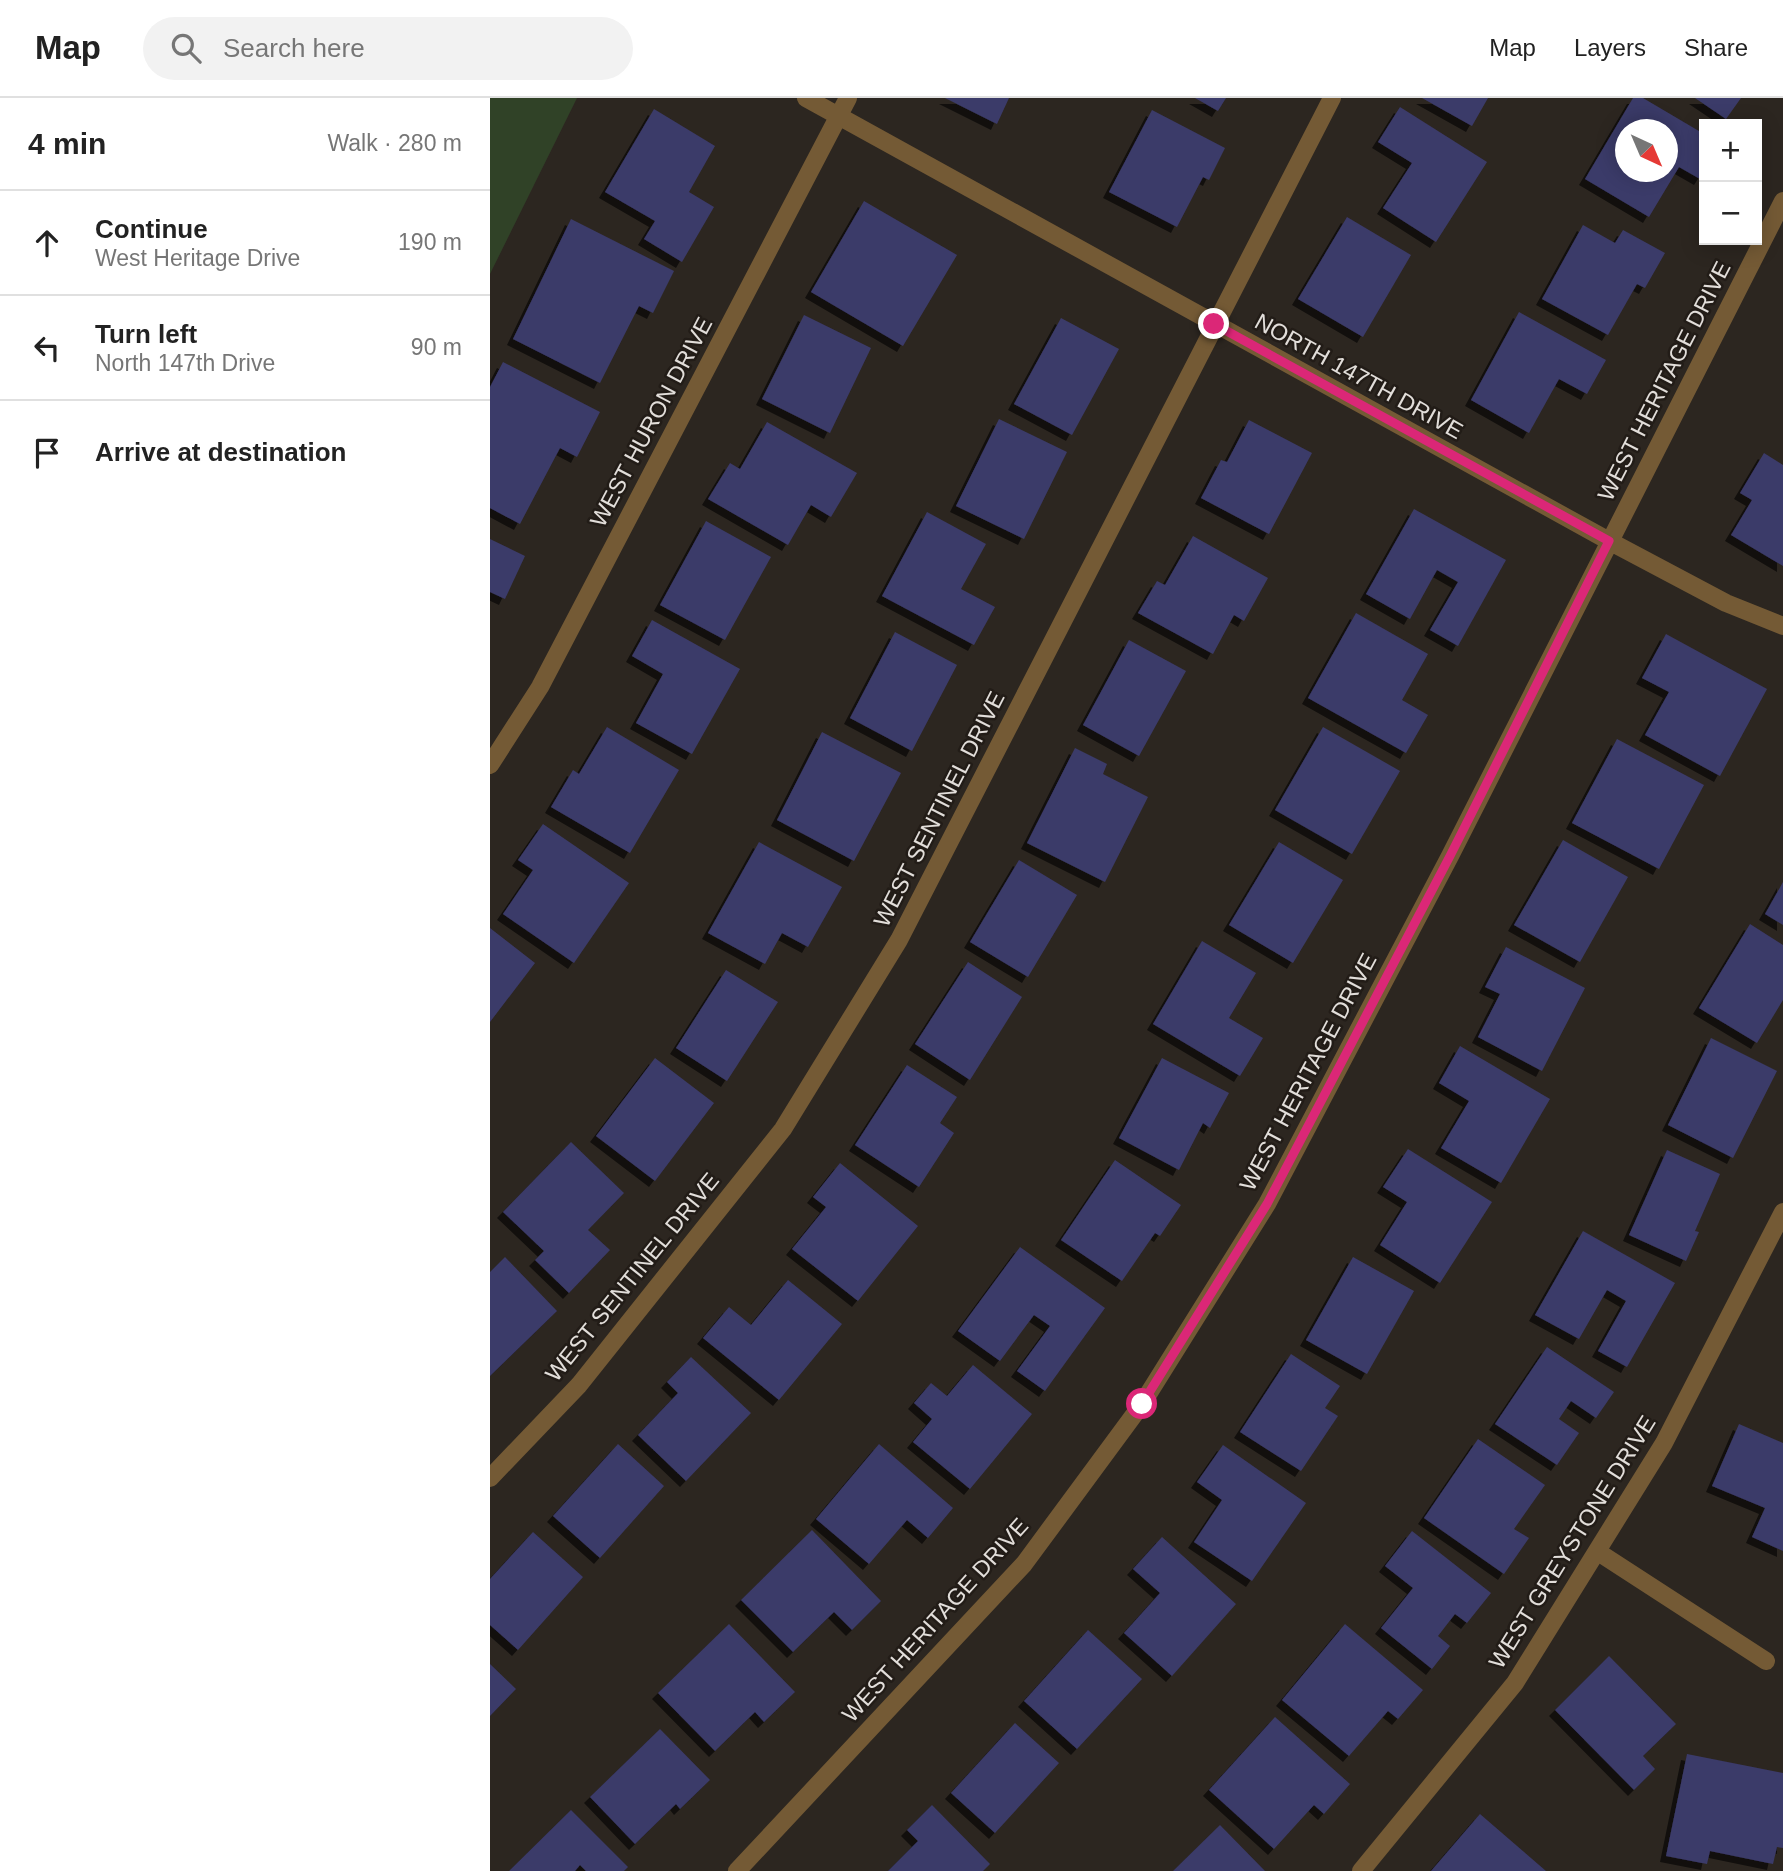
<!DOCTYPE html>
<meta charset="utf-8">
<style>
body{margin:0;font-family:Arial,sans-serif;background:#f2f2f2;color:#222}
.controls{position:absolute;right:21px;top:21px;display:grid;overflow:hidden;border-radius:0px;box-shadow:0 4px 18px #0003}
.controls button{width:63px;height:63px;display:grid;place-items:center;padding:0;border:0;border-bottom:2px solid #e0e0e0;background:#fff;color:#222;font:35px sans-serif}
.compass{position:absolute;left:1125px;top:21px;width:63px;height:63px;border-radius:50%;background:#fff;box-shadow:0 4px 18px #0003;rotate:136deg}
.stop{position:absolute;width:21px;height:21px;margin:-16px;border:5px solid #db2777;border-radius:50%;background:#fff}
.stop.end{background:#db2777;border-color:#fff;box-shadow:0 2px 7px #0008}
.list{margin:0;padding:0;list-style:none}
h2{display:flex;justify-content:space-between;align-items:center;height:91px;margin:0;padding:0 28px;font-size:30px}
h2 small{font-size:23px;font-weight:400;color:#767676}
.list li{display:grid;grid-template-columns:46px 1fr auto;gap:21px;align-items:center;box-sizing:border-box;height:105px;padding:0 28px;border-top:2px solid #e0e0e0}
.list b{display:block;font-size:26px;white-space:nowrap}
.list p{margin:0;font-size:23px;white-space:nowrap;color:#767676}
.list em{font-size:23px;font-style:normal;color:#767676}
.icon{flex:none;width:38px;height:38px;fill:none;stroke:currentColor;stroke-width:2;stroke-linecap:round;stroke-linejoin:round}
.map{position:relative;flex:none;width:1293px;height:1773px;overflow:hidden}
header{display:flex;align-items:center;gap:42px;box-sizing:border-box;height:98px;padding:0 35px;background:#fff;border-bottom:2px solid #e0e0e0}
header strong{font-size:33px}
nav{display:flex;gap:38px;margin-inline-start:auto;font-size:24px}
.search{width:490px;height:63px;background:#f2f2f2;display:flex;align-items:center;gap:18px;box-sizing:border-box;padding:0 24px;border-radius:38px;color:#767676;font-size:26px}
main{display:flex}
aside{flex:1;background:#fff}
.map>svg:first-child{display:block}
.green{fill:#304227}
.building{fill:#3b3a69;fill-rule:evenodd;filter:url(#shadow)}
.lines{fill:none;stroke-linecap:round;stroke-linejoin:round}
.street{stroke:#745a35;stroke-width:18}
.route{stroke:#db2777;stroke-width:9}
.labels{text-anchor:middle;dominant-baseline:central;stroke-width:5;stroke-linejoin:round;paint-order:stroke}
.street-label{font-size:23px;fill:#e2deda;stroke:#221c17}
</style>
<header>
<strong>Map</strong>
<div class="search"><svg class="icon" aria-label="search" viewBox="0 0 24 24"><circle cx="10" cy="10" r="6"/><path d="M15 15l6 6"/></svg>Search here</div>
<nav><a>Map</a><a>Layers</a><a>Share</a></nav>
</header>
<main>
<aside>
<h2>4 min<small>Walk · 280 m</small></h2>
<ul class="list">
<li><svg class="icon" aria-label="ahead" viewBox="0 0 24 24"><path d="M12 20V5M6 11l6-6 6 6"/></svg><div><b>Continue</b><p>West Heritage Drive</p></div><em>190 m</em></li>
<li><svg class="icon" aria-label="left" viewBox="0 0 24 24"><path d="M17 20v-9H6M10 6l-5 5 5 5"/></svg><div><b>Turn left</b><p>North 147th Drive</p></div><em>90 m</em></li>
<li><svg class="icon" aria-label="arrive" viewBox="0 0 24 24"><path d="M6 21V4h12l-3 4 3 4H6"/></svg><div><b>Arrive at destination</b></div></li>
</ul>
</aside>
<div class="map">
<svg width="1293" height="1773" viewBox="0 0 1293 1773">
<defs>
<filter id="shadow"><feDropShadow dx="-6" dy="6" stdDeviation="0" flood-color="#0009"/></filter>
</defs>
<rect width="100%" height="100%" fill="#2c2620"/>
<path class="green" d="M0 0H87L0 176Z"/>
<path class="building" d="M455 0H519L507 26Z
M705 0H736L728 13Z
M932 0H998L982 28Z
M1143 0H1153L1214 36V75L1210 81 1189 69 1159 119 1095 81ZM1136 32H1178V74H1136Z
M1205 0H1251L1236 21Z
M910 9 997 64 946 144 893 110 922 65 888 44Z
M164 11 225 48 199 94 224 109 192 164 154 141 165 123 115 94Z
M662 12 735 50 719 82 713 79 687 129 619 94Z
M374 103 467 157 413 248 321 194Z
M857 119 921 157 873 239 808 201Z
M81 121 184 173 163 215 149 208 110 285 23 241Z
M1093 127 1125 145 1133 132 1175 155 1155 190 1147 186 1118 237 1052 201Z
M1029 214 1116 262 1097 296 1069 281 1039 335 981 302Z
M314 217 381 250 340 335 272 301Z
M571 220 629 251 582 337 524 306Z
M13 264 110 314 87 359 70 350 30 426 0 410V289Z
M509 321 577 354 534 441 466 408Z
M759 322 822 355 779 436 711 400 731 362 737 364Z
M277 324 367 375 341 419 321 407 298 447 218 401 240 365 250 371Z
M1274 355 1293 367V468L1241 437 1262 402 1250 395Z
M924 411 1016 462 968 548 940 532 968 484 947 472 920 521 876 496Z
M437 414 496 446 471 491 505 509 484 547 392 498Z
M216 423 281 459 235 542 170 507Z
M703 438 778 480 754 523 744 517 723 556 648 515 667 483 675 487Z
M0 441 35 458 15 501 0 494Z
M866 515 938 556 912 602 938 617 916 655 818 600Z
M162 522 250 571 202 656 146 625 173 576 142 558Z
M405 534 467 567 422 653 360 620Z
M1176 536 1277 591 1230 678 1155 637 1179 594 1152 580Z
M639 542 696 573 649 658 593 627Z
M117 629 189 672 140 755 61 709 83 672 89 676Z
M833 629 910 673 862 756 785 712Z
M332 634 411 675 364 763 287 722Z
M1127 641 1214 687 1169 771 1082 725Z
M585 650 617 666 613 676 658 699 615 784 537 745Z
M53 726 139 785 84 865 13 816 43 772 28 762Z
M1073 742 1138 779 1090 864 1024 827Z
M269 744 352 789 318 849 292 835 275 866 218 835Z
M789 744 853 782 803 865 739 827Z
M529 762 587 797 538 879 480 844Z
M1293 784V827L1275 816Z
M1260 826 1293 847V902L1267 945 1209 910Z
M0 830 45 865 0 924Z
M712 843 766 875 739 920 773 940 750 978 663 926Z
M1016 849 1095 890 1052 973 988 939 1010 896 995 889Z
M478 864 532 899 480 982 425 946Z
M236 872 288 904 237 983 186 950Z
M1221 940 1287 973 1243 1060 1178 1027Z
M970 948 1060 1001 1011 1085 951 1050 979 1003 949 985Z
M165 960 224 1005 165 1083 106 1038Z
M672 960 739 995 720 1030 713 1025 689 1072 629 1040Z
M417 967 467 999 450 1025 464 1035 429 1089 365 1047Z
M81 1044 134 1095 98 1132 120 1152 79 1195 45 1162 54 1153 13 1114Z
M918 1051 1002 1104 950 1185 890 1147 917 1104 893 1089Z
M1177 1052 1230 1076 1205 1133 1209 1134 1196 1163 1139 1137Z
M625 1062 691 1107 670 1138 665 1135 632 1183 571 1142Z
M350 1065 428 1128 368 1203 302 1151 336 1109 323 1099Z
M1093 1133 1185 1185 1137 1269 1108 1253 1136 1203 1117 1192 1089 1241 1045 1217Z
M530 1149 615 1210 555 1293 527 1273 560 1228 544 1217 510 1263 468 1233Z
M15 1159 67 1213 0 1278V1174Z
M863 1159 924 1193 877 1276 816 1242Z
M298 1182 352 1226 289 1302 213 1240 239 1209 261 1227Z
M1057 1249 1124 1294 1106 1320 1081 1303 1069 1321 1089 1335 1067 1367 1005 1326Z
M801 1256 850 1288 835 1310 848 1318 811 1373 750 1334Z
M201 1259 261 1315 196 1383 148 1337 188 1295 177 1284Z
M483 1267 542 1316 480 1391 423 1344 442 1321 424 1305 441 1285 457 1298Z
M1249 1326 1293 1345V1453L1262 1439 1275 1410 1222 1388Z
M988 1341 1055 1387 1024 1431 1039 1440 1014 1476 934 1420Z
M128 1346 174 1388 110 1460 63 1418Z
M389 1346 463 1410 438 1440 417 1422 379 1466 326 1421Z
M733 1347 816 1405 762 1483 704 1444 732 1402 707 1384Z
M322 1432 391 1503 362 1532 344 1514 303 1554 251 1502Z
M922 1433 1001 1495 977 1525 965 1516 948 1538 960 1548 942 1571 891 1530 923 1490 895 1468Z
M43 1434 93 1479 28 1552 0 1527V1481Z
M672 1439 746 1506 682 1578 634 1535 670 1495 643 1471Z
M239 1526 305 1594 274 1624 265 1614 225 1653 168 1595Z
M855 1526 933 1592 908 1621 898 1613 859 1658 792 1602Z
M598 1532 652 1581 587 1651 534 1603Z
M1119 1558 1186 1626 1153 1658 1165 1671 1144 1692 1065 1612Z
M0 1566 26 1591 0 1618Z
M785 1619 860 1686 834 1716 824 1707 784 1751 719 1692Z
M525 1625 569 1665 505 1735 461 1695Z
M170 1631 220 1682 190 1711 186 1706 145 1746 100 1699Z
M1197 1656 1293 1675V1750L1287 1749 1283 1766 1220 1753 1217 1766 1176 1758Z
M442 1707 500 1766 493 1773H398L428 1743 417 1732Z
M81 1712 138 1769 134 1773H96L90 1767 85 1773H19Z
M990 1716 1056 1773H941Z
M730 1727 775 1773H683Z"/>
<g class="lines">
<path class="street" d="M316 0 1119 443 1236 505 1293 528
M0 667 50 589 358 0
M0 1380 89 1287 293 1031 409 842 842 0
M1108 1454 1276 1563
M247 1773 534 1466 652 1306 777 1106 960 758 1293 103
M871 1773 1025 1585 1174 1345 1293 1114"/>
</g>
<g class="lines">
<path class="route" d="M652 1306 777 1106 960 758 1119 443 724 226"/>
</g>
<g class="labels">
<g class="street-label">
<text transform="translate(869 278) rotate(29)">NORTH 147TH DRIVE</text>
<text transform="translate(1174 283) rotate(-63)">WEST HERITAGE DRIVE</text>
<text transform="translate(161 324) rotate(-62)">WEST HURON DRIVE</text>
<text transform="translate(449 711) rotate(-63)">WEST SENTINEL DRIVE</text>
<text transform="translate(818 974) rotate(-62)">WEST HERITAGE DRIVE</text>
<text transform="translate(142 1179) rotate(-51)">WEST SENTINEL DRIVE</text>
<text transform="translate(1082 1444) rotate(-58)">WEST GREYSTONE DRIVE</text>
<text transform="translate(445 1522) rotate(-48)">WEST HERITAGE DRIVE</text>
</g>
</g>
</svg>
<div class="controls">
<button>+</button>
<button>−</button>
</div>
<svg class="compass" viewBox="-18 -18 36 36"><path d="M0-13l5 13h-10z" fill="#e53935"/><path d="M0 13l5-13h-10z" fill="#767676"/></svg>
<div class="stop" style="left:652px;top:1306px"></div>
<div class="stop end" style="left:724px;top:226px"></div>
</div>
</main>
